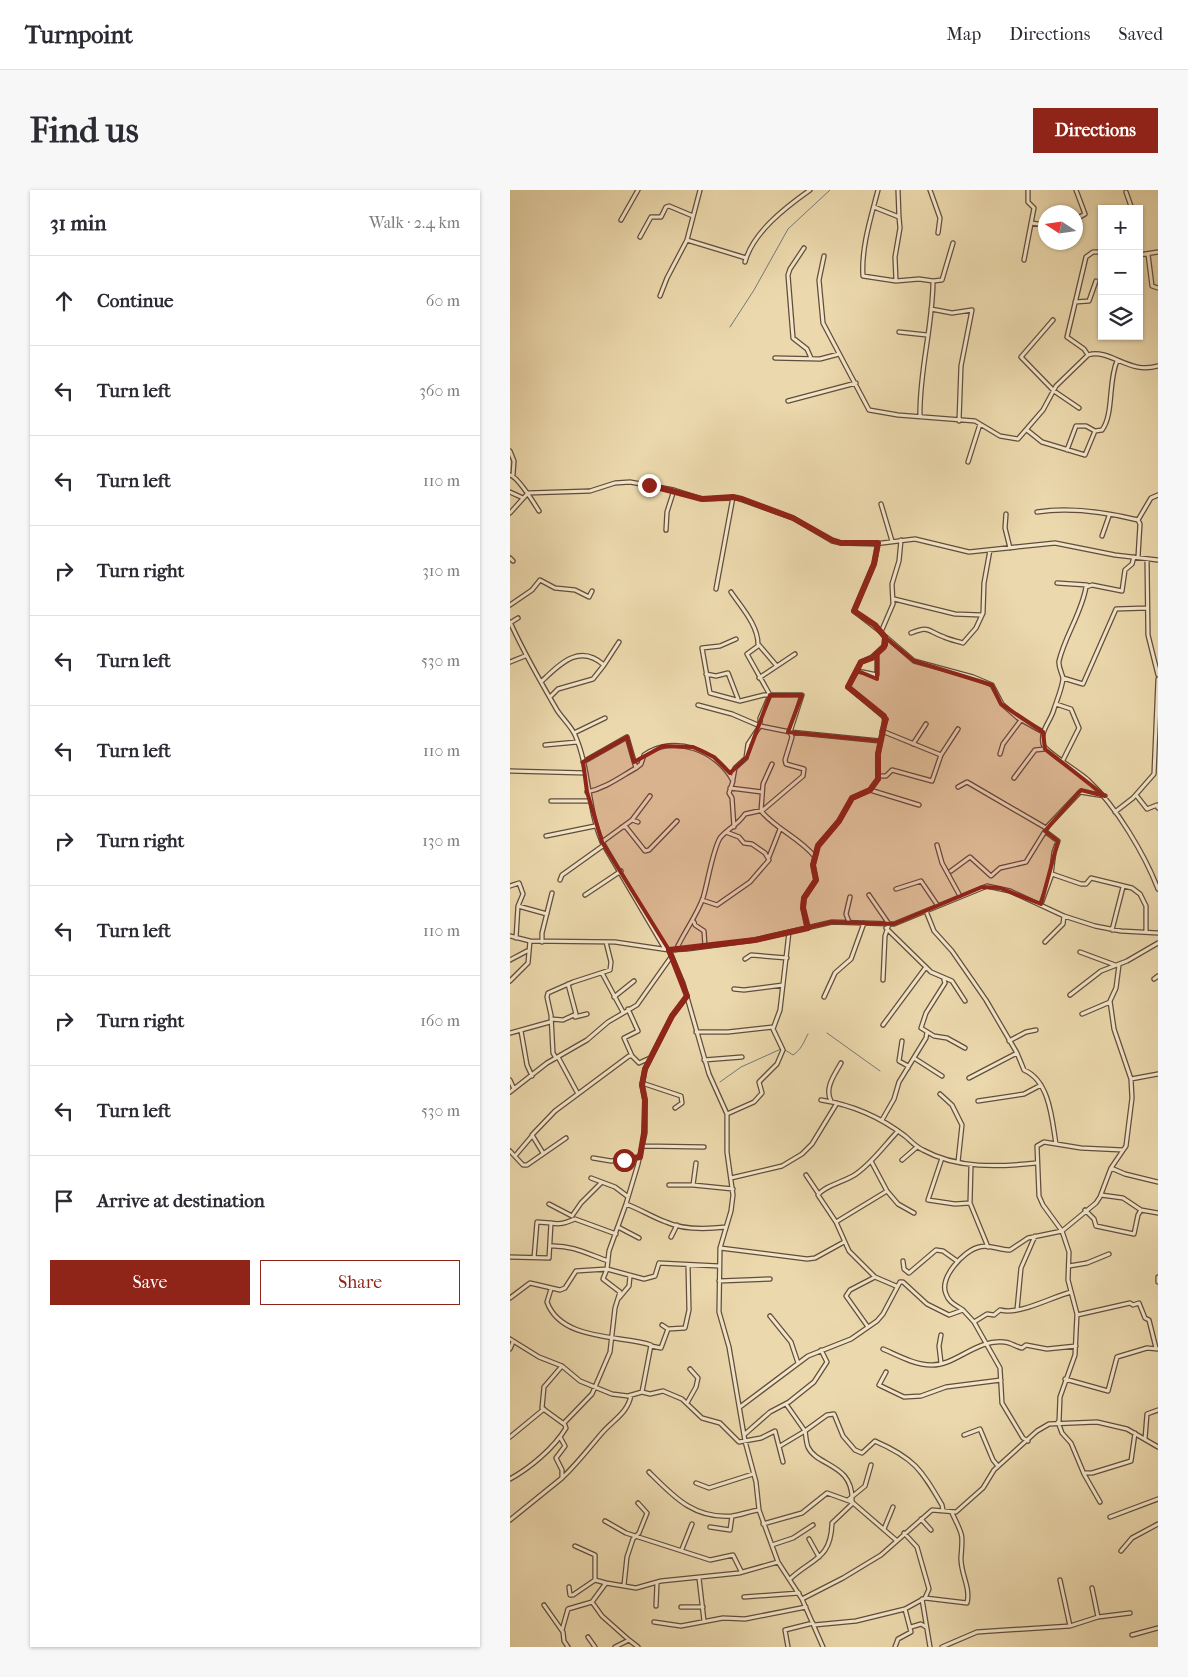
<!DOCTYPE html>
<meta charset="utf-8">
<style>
body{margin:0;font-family:"IM FELL French Canon",serif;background:#f7f7f7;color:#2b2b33}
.controls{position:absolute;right:15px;top:15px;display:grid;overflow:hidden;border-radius:0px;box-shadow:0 1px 4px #0004}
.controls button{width:45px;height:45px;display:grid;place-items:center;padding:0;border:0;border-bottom:1px solid #e1e1e2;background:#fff;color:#2b2b33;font:25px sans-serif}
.compass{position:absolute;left:528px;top:15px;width:45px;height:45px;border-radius:50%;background:#fff;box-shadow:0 1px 4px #0004;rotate:282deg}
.stop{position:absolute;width:15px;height:15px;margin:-11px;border:4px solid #8f2418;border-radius:50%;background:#fff}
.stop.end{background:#8f2418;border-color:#fff;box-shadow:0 1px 5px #0008}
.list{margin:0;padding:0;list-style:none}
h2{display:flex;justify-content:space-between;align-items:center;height:65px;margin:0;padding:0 20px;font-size:21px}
h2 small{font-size:16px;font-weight:400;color:#7c7c81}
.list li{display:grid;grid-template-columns:32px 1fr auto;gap:15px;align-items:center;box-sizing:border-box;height:90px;padding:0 20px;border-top:1px solid #e1e1e2}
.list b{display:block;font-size:19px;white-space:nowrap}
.list em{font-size:16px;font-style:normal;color:#7c7c81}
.actions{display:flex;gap:10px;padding:15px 20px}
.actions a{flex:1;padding:11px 0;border:1px solid #8f2418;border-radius:0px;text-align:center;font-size:18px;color:#8f2418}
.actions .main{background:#8f2418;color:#fff}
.icon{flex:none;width:28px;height:28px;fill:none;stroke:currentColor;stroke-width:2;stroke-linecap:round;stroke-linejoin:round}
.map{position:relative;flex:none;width:648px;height:1457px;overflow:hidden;border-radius:0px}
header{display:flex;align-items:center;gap:30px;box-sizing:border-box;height:70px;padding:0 25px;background:#fff;border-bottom:1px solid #e1e1e2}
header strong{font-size:24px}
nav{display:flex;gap:28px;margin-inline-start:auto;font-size:18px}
.intro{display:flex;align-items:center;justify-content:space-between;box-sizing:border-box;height:120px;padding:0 30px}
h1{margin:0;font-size:35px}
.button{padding:12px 22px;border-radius:0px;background:#8f2418;color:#fff;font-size:18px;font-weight:700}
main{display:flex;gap:30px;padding:0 30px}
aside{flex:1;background:#fff;border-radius:0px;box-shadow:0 1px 4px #0004}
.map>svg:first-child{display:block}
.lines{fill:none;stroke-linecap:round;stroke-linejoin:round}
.stream{stroke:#747a76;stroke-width:1}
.minor-casing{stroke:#624d3c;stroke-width:5.5}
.minor{stroke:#f2e6c9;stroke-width:3}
.route{stroke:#8f2418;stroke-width:6}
.marked{fill:#8f2418;fill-opacity:0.2;stroke:#8f2418;stroke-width:4;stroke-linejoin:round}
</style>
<header>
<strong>Turnpoint</strong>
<nav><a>Map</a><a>Directions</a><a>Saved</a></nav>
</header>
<div class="intro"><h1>Find us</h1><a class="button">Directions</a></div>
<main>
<aside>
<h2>31 min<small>Walk · 2.4 km</small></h2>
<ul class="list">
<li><svg class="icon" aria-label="ahead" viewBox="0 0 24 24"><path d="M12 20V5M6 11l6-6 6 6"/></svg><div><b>Continue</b></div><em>60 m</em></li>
<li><svg class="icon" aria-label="left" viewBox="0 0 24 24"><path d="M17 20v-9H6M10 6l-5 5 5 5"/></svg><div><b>Turn left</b></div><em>360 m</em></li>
<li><svg class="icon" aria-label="left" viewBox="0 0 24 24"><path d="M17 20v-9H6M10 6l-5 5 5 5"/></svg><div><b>Turn left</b></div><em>110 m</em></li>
<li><svg class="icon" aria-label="right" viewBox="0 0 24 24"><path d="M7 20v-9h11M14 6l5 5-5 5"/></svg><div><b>Turn right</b></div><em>310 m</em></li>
<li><svg class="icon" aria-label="left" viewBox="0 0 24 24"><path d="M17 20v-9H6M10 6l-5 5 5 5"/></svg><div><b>Turn left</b></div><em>530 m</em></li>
<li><svg class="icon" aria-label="left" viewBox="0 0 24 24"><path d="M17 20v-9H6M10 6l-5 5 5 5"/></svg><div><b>Turn left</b></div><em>110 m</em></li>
<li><svg class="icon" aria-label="right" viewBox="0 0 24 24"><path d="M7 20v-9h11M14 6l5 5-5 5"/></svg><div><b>Turn right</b></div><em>130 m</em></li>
<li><svg class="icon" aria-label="left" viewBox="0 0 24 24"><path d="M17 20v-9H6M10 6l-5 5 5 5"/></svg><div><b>Turn left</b></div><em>110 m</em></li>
<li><svg class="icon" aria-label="right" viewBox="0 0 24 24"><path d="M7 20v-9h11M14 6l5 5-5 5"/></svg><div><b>Turn right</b></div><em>160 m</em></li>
<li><svg class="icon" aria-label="left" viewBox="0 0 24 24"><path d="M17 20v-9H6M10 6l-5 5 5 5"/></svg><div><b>Turn left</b></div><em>530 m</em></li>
<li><svg class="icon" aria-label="arrive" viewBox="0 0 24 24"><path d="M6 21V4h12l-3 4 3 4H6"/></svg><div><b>Arrive at destination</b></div></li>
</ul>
<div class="actions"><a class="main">Save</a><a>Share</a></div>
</aside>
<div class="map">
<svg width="648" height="1457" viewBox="0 0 648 1457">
<rect width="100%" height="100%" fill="#ebd8ac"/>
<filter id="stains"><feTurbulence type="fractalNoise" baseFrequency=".004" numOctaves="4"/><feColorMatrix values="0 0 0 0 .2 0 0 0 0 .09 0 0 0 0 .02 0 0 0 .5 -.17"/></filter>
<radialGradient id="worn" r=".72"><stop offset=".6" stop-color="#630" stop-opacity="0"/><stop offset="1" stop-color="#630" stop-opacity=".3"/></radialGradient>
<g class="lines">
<path class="stream" d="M220 137 244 100 278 39 320 0
M317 843 370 881
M275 860 283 865C292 859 293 853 298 844
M210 892 231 877 271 859"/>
<g class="minor-casing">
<path id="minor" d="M368 0C361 27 351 58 353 86L386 91 409 89 423 91C423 136 409 181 410 226
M388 0 389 27
M420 0 430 28 428 43
M616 2 622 19
M364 17 389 27 390 38 385 67 386 91
M566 29 575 24 566 0
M111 30 128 0
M521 33 536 35
M130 47 141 27H151L156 17 159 16 183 26
M629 48 630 65
M177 50 236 68
M294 58 280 79 278 85 283 148 297 159 301 168
M638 64 642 96 648 98
M629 65 648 62
M314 66 309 90 313 133 359 220 388 225 465 231 490 246 508 249 533 220 546 196 578 165C600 158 619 185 648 176
M514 70 524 18 518 12V0
M235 72C243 42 276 17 300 0
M423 91 432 90 443 53
M150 106 157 88 177 50 190 0
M565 112 579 111 586 91
M421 119 442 123 462 120 451 176 449 231
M543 130 511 167 544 201 569 218
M389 142 417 145
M578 165 574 159 557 147 576 67 583 62H592
M265 168 310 169 329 164
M278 211 346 193
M517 240 532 252 575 265 585 241 592 240C604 224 598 191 607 171
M557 260 566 236H576L585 241
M0 261 4 271 3 285
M458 272 470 234
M0 285C8 287 24 313 29 321
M0 302 13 308
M371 314 382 351
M527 322C561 317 595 322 628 330L630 334 628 367
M0 323 18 303 80 301 105 293 120 292 164 300 192 309 227 308 283 328 322 351 331 353 364 354 405 349 459 362 545 353 605 365 648 370
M496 324 495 338 500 358
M628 330 641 308 648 305
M156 340 157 322 164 300
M592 346 599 326
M368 354 364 374 344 421 371 442
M624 367 622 374 615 380 612 401 582 395 576 397C572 422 555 446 549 471 548 478 553 484 553 489 552 498 547 510 544 519 541 531 530 540 533 554 534 561 571 583 579 591 606 616 635 665 648 699
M0 368 3 371
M637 369 638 445 648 485
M547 393 577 395
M206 399 223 307
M221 402C231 417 249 436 248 456L237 464 260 505 250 528V536L238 554 236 568 225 578 223 589
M384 409 445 424 471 425
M0 415 22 400 30 390 45 398 65 400 79 407 82 401
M0 432C14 463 30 491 47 520 52 528 61 536 65 545 80 579 77 617 92 652L155 759
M0 433 8 428
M401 443C420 435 417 441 434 447 440 450 447 451 453 453L466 438 473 423 474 393 480 360
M376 447 404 471 463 487 482 495 492 514 508 528 533 542
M249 455 266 475
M0 472 15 466
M348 481 367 485V464
M196 484 206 486 218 483 228 509
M249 488 285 464
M553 488 573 494 606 419 637 418
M31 492C50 474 69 453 94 475L109 452
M40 507 48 499 83 489 94 475
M546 514 561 519 569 538 553 570
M188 515 222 524 250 536 280 542 292 505H254L230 511 200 503 192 458 210 456 226 449
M372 541 431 565
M64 543 95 528
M403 554 416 534
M35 555 67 552
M490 564 493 554 511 530
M73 572 117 547 126 578C110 587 96 598 77 602
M262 574 253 594 251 621C267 640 290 648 305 667
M126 578 131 574 134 565C164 544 207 560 223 591L219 603 222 608 224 637
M0 581 76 583
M368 586H376L382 580 422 591 431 565 448 539
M504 588 525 560 535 559
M448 597 457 592 536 638 570 602 595 606
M220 598 252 602
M360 600 409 615
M626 605 637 619 647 615 648 618
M41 611H79
M605 622 623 608 644 584 648 489
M122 630 140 606
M112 637H116L135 661 139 660 167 631
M536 642 548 651 544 662 541 685
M36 646 85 636
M92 652 122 630 128 632
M427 655 432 673 450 706
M259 667 270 639
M441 681 460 667 481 686 490 678 516 672 537 638
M50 690 52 685 94 655
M0 696 9 693 13 704 8 716 6 748
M386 699 411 691 428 716
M75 705 111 681
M359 705 379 734 375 746 373 790
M192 710 207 715 240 692 259 670 255 663 242 654 234 653 229 647 216 642
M531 714 542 684 571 694H576L581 688 622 698 630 704 636 716V742
M8 716 37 724
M416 721 424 741 442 761 476 810 507 863 514 880C540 891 542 930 546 954
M184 732 185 735 194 741 195 756
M339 732 336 724 340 707
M297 738 293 718 294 708 306 690 303 675 308 655 329 631 342 608 360 600 368 589V564L375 528 338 497 351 472 362 467 375 455V447L371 442 383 414 382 394 389 371 391 350
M376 738 421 782 442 791 455 811
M602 740 613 697
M0 746 20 751 105 752 159 760 177 759 245 750 322 732 384 734 477 696 500 701 554 726 585 736 611 741 648 743
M32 752V743L42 703
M535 752 553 734 554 726
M159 760 173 793 199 884 217 924V962L223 1005 221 1021 210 1058 209 1122 219 1157 235 1251 246 1292 249 1320 268 1372 292 1409 313 1457
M166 760C174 742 186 727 193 708 198 692 202 662 210 648 218 638 227 636 235 624L253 620 293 586 294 579 276 574 275 570 282 547 280 542 370 551
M570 762 605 775
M235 769 241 765 277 768
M0 770 17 761
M92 783 113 822
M644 789 648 786
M434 790 435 793 416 823 411 838 424 846 437 848 455 858
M0 791 18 773 20 751
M224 799 234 800 273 795
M560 805 591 781 617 771 648 753
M104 807 124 791
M314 807 325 783 341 769 354 733
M118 819 128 841 114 848 122 866
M572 824 600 812
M65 827 77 824
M41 829 53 830 66 824 58 794
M373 835 416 777
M11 841 17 875 22 886
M186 842H218L263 837
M0 843 40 832
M392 851 389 871 398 876V878
M499 851 516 842 526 840
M48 867 68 904
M46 868 43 863 41 825 37 807 38 803 63 792 100 780 101 772 96 752
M404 868 432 886
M194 870 232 867
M459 888 507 863
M621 889 648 884
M0 890 4 899
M132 893 171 906 172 913 165 918
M0 902 37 873 77 850 98 832 127 815 161 767
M430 904 442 915 452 935 448 972
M311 910C343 915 369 926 395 946 401 951 406 957 413 960 447 979 489 977 526 973
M321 911C314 898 325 884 331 873
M468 911 514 904 531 895
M217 924 244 912 252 903 249 892 267 874 273 860 263 839 270 820 279 742
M372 930 384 909 389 892 416 848 417 842
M133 956 194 957
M0 961 13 975H17L56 948
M33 963 22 945 45 921 119 866H122L129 873 140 868
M5 966 22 946
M83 968 101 971 130 967
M432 968 418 1010 445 1014 460 1013
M392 970 407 957
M461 975 460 1013 478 1057
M601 978 615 984 648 992
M296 985 308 1003
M81 988 105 997 117 1006
M221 988 272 976 292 964 302 954 327 913
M159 995H183L223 999
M183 995 186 973
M377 1001 388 1014 404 1023
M591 1005 613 1008 631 1020 648 1023
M39 1014 62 1026
M116 1014 128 974 135 943V911L132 895 135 879 162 826 177 806
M575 1020 584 1029 586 1036 624 1044 628 1025 631 1020
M62 1026 71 1013 91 993
M326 1032 377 1001 361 971
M108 1037 129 1048
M161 1047 167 1035
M41 1056C62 1055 78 1064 98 1071
M210 1058 297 1069 305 1068 334 1052
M0 1067 39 1068 41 1033C52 1035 57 1032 65 1029L106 1044
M24 1068 27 1032 41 1033
M393 1071 394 1079 399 1083 426 1060 433 1061 447 1071
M559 1076 577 1073 599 1064
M648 1087V1092
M209 1091 260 1089
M386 1096 365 1087 339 1061 326 1032 308 1005C315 995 335 992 346 984 362 973 374 956 388 941
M41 1099 37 1112C51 1151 110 1145 141 1155L132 1202
M0 1108 20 1093 50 1100 55 1098 66 1081 97 1079 99 1061 116 1014C130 1019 142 1027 156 1032 173 1040 198 1039 216 1037
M109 1108 119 1096 120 1086
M453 1120C446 1115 439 1113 436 1104 429 1088 453 1061 469 1057 479 1054 489 1060 500 1060L518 1048 552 1041 586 1013 590 1007 601 978 616 956 622 908 621 889 604 839 600 811 606 798 609 775
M507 1120 511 1078 525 1046
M567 1125 620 1113 623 1115 629 1113 635 1128 639 1130 646 1158
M260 1126 281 1152 288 1173
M464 1132 477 1124 484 1125 490 1120C510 1125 539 1108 561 1102
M152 1135 158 1139 175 1138 179 1120 178 1075
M358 1137 336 1106 340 1100 365 1087
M431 1145 429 1156 431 1173
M0 1149 29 1167 52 1176 70 1191 102 1204 118 1206 132 1202 140 1204 153 1201 172 1209 192 1228 210 1233 229 1252 251 1248 265 1241 273 1272
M141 1156 151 1158 158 1139
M0 1159 3 1152
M373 1159C387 1165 405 1175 421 1175 445 1176 466 1149 494 1152 500 1152 506 1157 512 1158L516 1155 537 1159 566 1156
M52 1176 34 1197 32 1218 54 1234
M376 1182 369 1195 394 1207 411 1206 436 1197 491 1190
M555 1189 598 1201 607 1167 637 1158 648 1159
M177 1213 186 1197 188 1188 180 1179
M276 1214 295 1241 317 1225 324 1224 333 1246 345 1260 352 1263 365 1251C404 1268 411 1279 432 1315L433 1320
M230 1217 298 1166 341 1149 367 1131 373 1124 390 1092H393L417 1114 439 1125 453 1120 464 1132 490 1178 492 1213 513 1248 518 1251
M548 1232 552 1243 561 1253 574 1284 590 1312
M549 1232 550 1207 565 1165 567 1124 558 1090 559 1062 552 1041 533 1015 529 1006 527 956 534 952 571 958 613 960
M235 1244 260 1222 279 1212 304 1192 317 1172 311 1160
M454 1245 470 1239 483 1270 488 1276
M0 1247 34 1219
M635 1249 637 1224 648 1220
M270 1256 295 1241C296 1246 296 1252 298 1257 307 1277 344 1273 342 1312
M139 1282C164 1307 184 1329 222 1326 231 1325 240 1321 249 1320
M574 1283H582L621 1271 625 1243
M52 1288C67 1274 79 1258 92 1243 103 1230 118 1223 121 1205
M0 1289C20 1278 44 1258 56 1238L54 1233 82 1204 100 1162 105 1118 110 1102 93 1089 97 1079 134 1089 145 1086 149 1073 209 1076
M186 1293 199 1298 243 1284
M338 1310 355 1296 361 1275
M600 1327 648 1309
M411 1329 421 1340
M0 1330 52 1288V1280L46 1268 55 1256 50 1247
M95 1331 116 1343 200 1370 223 1365 231 1381
M253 1334 292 1323 317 1303 342 1312 386 1350
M200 1337 220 1340 222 1326
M374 1339 383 1317
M299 1349 309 1367
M262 1355 283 1348 303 1335
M65 1356 85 1365V1390L96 1393
M172 1359 182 1334
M611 1361 622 1348 648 1334
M189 1388 194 1431
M280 1389C302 1368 321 1370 322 1333L343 1313
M550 1390 560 1436
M114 1395 117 1367 123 1349 129 1343 137 1323 128 1313
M59 1397 60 1405H63L85 1390
M582 1398 588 1427
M234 1407 289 1403
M415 1408 457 1413C461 1397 450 1383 451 1367 453 1343 453 1346 442 1323
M292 1409 333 1388 371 1365 422 1320 446 1322 473 1298 484 1280 527 1241 539 1234 587 1232 617 1239 648 1257
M412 1409 420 1457
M82 1412 92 1426 119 1450
M34 1415 53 1442 54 1451 58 1457
M146 1416 147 1393
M171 1417H193
M144 1432 171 1436 213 1428 235 1429 296 1417
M304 1435 346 1431 395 1419
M401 1437 411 1434 416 1437
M52 1440 58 1419 82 1412 96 1393 126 1398 151 1391 229 1383 268 1372
M622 1445 648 1438
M78 1447 85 1457
M105 1457 119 1450 128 1457
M278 1457 275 1440 303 1433
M385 1457 388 1449 401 1442 395 1419 415 1408 419 1399 407 1357 394 1343
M432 1457 467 1442 560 1436 588 1427 620 1423"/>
</g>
<use href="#minor" class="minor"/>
</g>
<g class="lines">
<path class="route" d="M114 970 130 967 134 943 135 910 132 895 135 879 162 826 177 806 159 760 245 750 298 738 293 718 294 708 306 690 303 675 308 656 329 631 342 608 360 600 368 589V564L375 531 374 526 338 497 351 472 362 468 374 457 375 447 365 435 344 421 364 374 368 353H331L322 350 283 328 232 309 223 307 192 309 139 295"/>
</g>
<path class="marked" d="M375 447 404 471 482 495 491 514 533 542 535 559 595 606 571 600 535 641 548 651 531 714 490 698 472 697 384 734 322 732 245 750 159 760 92 652 77 602 73 572 117 547 124 572 153 556 183 557 204 567 220 583 237 567 260 505H292L278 542 370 551 377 529 338 497 348 481 367 489V464L376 455Z"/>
<rect width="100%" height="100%" filter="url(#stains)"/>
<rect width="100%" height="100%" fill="url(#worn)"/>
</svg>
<div class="controls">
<button>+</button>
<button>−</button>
<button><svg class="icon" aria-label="layers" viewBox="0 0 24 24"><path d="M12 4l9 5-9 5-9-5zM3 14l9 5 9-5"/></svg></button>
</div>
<svg class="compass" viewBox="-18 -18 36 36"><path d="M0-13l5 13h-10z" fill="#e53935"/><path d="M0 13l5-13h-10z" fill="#7c7c81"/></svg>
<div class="stop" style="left:114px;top:970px"></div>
<div class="stop end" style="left:139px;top:295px"></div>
</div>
</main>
